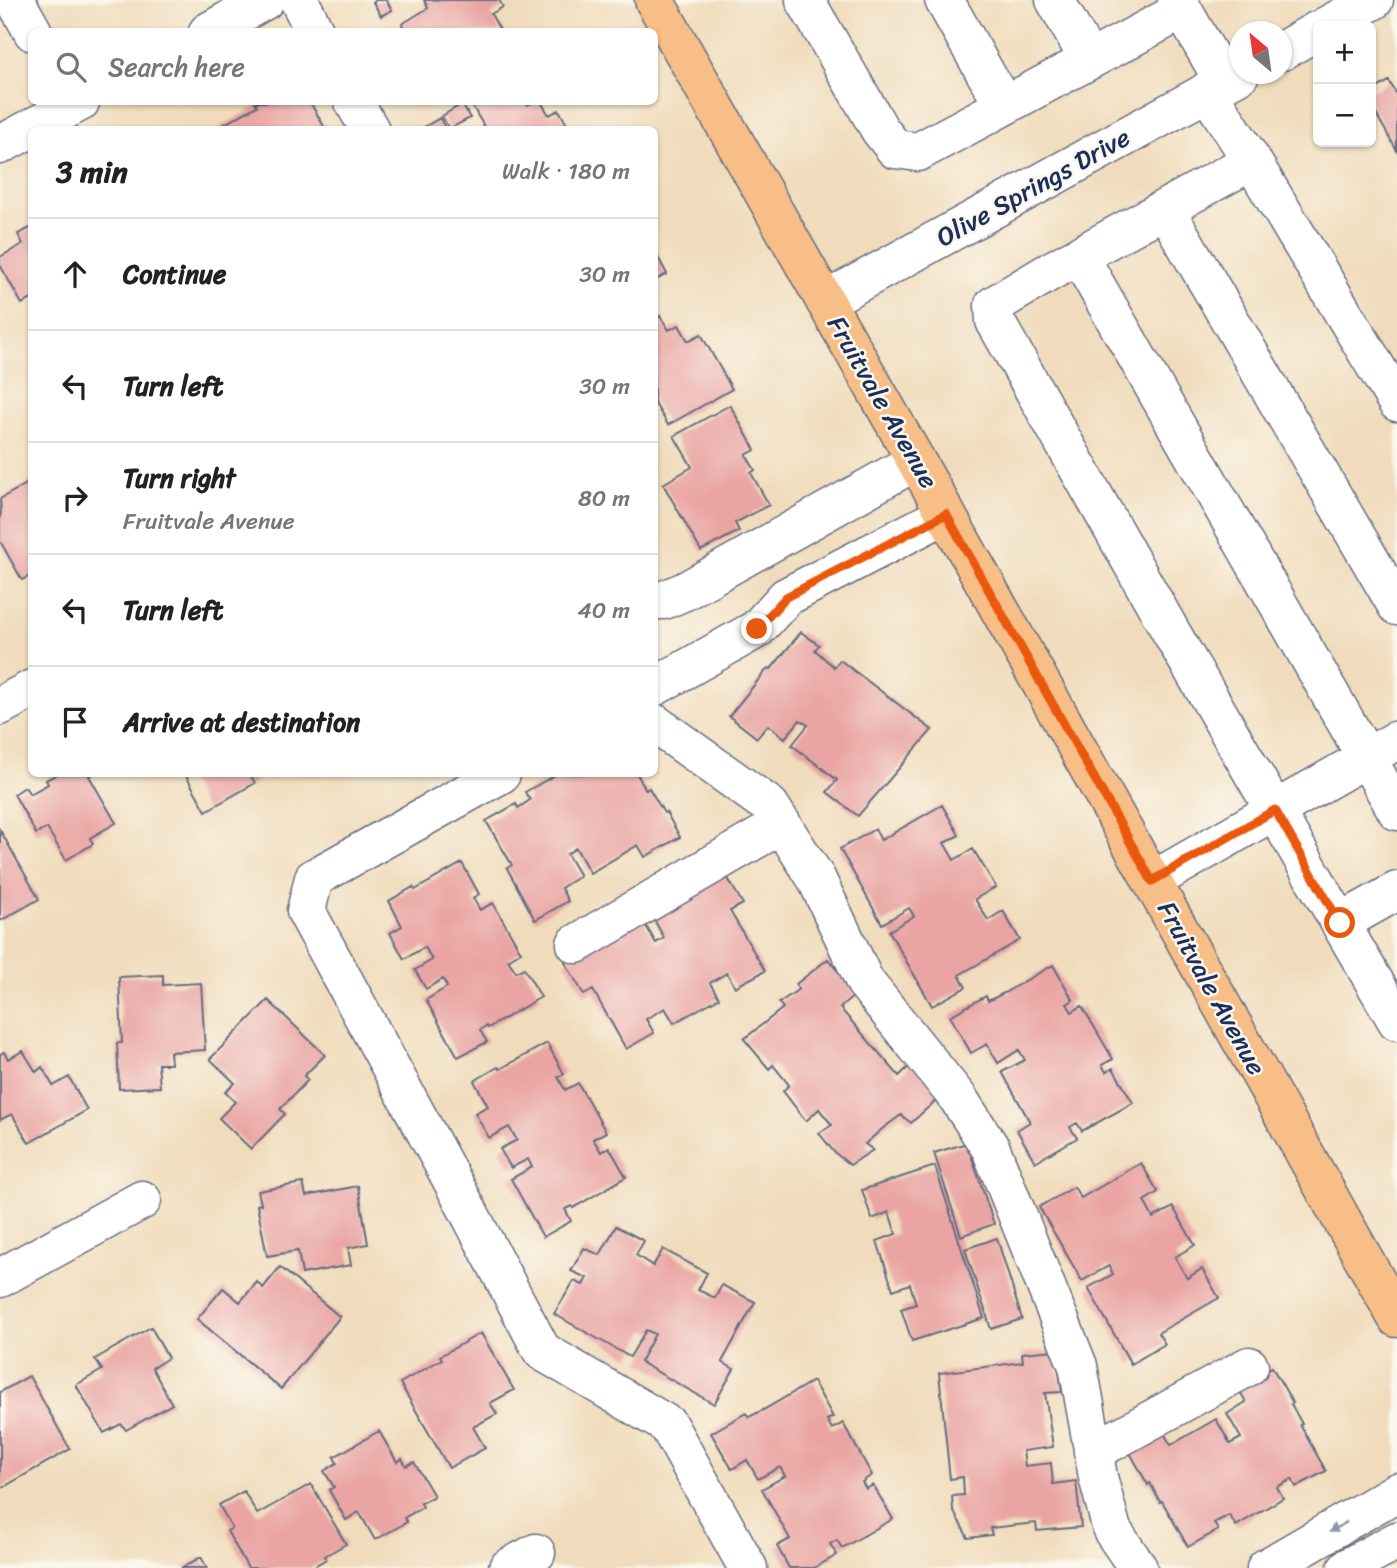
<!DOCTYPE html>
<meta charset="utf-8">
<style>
body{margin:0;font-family:Sriracha,sans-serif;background:#f6f6f6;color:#222}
.controls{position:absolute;right:21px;top:21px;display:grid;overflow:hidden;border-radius:10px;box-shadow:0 2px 5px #0004}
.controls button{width:63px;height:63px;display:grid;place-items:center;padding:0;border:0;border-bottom:2px solid #e0e0e0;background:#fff;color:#222;font:35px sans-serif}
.compass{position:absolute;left:1229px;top:21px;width:63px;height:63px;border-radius:50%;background:#fff;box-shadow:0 2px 5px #0004;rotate:331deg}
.stop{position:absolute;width:21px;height:21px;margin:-16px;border:5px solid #ea580c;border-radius:50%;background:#fff}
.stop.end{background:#ea580c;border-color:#fff;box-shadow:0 2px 7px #0008}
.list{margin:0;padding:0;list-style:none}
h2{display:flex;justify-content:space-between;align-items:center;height:91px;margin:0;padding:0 28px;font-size:30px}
h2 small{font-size:23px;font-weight:400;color:#767676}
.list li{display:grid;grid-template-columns:46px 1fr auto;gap:21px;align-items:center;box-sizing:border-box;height:112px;padding:0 28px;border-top:2px solid #e0e0e0}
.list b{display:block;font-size:26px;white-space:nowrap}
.list p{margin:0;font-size:23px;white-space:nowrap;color:#767676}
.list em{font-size:23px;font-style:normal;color:#767676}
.icon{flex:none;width:38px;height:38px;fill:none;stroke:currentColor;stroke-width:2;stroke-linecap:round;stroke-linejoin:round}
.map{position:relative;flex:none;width:1397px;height:1568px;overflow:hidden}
.search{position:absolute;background:#fff;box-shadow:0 2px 5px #0004;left:28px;top:28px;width:630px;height:77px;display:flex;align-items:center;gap:18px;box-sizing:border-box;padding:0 24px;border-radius:10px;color:#767676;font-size:26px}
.panel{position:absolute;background:#fff;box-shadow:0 2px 5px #0004;left:28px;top:126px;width:630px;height:651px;border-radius:10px}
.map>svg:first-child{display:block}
.building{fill:#e9a4a3}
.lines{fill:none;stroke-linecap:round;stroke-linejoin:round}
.minor-casing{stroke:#666c7f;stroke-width:41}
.major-casing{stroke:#666c7f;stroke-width:41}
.minor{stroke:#fff;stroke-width:38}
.major{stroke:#f7be87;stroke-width:38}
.oneway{fill:#8d97ae}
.route{stroke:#ea580c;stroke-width:9}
.labels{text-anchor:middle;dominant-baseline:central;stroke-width:5;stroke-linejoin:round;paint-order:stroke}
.street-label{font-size:26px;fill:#1b2f5e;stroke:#fbf7ec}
</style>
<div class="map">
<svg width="1397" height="1568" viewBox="0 0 1397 1568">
<rect width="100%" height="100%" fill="#fbf7ec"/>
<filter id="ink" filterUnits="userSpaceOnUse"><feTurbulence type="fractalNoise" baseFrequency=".0143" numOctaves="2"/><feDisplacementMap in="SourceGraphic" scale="14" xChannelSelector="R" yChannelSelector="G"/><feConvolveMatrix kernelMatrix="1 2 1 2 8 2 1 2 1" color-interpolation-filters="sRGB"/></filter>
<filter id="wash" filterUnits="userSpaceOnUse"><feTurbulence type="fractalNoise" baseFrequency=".00686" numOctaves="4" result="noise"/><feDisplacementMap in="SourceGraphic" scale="28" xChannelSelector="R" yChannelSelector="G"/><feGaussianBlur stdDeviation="1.57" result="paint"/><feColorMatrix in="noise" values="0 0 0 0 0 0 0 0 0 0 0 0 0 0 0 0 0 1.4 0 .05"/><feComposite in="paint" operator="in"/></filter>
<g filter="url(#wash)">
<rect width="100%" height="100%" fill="#f0dcbc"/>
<g id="blocks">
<path class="building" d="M376 0H386L392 10 381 16 373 2Z
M424 0H499L503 7 491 14 500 30 497 32H406L402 24 428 8Z
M1389 81 1397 95V151L1371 105V92Z
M255 102H310L326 130H221L219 127 257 106Z
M470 102H526L527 105 534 102H541L549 115 559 110 570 130H503L502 128 499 130H486Z
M462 104 470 118 449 129 442 116Z
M440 118 446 130H419Z
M32 227V299L22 304 0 265V257L23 244 18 234Z
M654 250 667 274 654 281Z
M660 316 669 330 679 325 688 341 701 334 732 389 668 425 654 402V320Z
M730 405 755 450 746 455 755 470 751 473 769 505 735 523 739 531 701 551 663 484 692 467 674 436Z
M32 481V575L22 580 0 541V515L1 514 0 499Z
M801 632 819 645 815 650 834 667 840 660 932 730 858 816 827 792 837 780 792 745 808 725 800 720 785 738 768 725 757 738 729 716 768 668 771 669Z
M57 774H93L89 776 116 823 90 838 93 844 66 860 47 828 36 834 14 794 25 787 30 794 48 784 46 780Z
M185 774H250L255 783 206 811Z
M557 774H637L646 790 649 788 664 813 666 812 680 837 645 857 638 845 590 873 576 848 567 854 580 876 561 888 568 901 535 920 507 868 512 865 486 821 516 804 518 808 530 800 525 792Z
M942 805 959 835 944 843 954 860 973 849 996 887 975 899 988 920 1003 911 1020 940 959 975 966 987 932 1006 889 931 914 916 909 908 882 924 840 849 875 829 881 840Z
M0 830 39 899 0 921Z
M462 863 479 894 473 898 480 910 493 903 521 952 508 960 516 972 524 968 541 997 488 1028 486 1026 480 1030 487 1042 458 1057 426 1000 447 987 443 979 426 989 415 970 432 960 425 947 404 959 390 933 402 926 389 901 413 887 415 890Z
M723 870 743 904 730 911 765 971 735 987 727 973 710 983 719 998 674 1023 665 1008 646 1019 654 1033 626 1049 593 990 584 995 565 962 642 919 656 943 664 938 650 912Z
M828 959 856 994 840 1008 899 1076 914 1062 942 1095 911 1123 901 1115 882 1129 865 1144 873 1150 850 1165 834 1152 819 1133 832 1125 819 1109 806 1121 783 1091 789 1085 773 1065 769 1069 744 1039 783 1008 779 1003 799 989 796 984Z
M1053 965 1073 1000 1067 1004 1072 1012 1082 1006 1113 1059 1102 1065 1106 1072 1113 1068 1133 1103 1082 1131 1077 1123 1070 1127 1077 1138 1035 1162 1017 1130 1030 1122 1002 1072 1025 1060 1019 1050 998 1063 987 1044 971 1053 950 1016 986 996 988 1001 1004 993Z
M163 975V985L201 983 205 1050 170 1052 171 1064H158L160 1087 119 1089 117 1043H122L119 977Z
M268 1000 325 1055 304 1076 308 1080 280 1109 285 1114 251 1149 219 1118 235 1102 225 1092 235 1083 210 1059Z
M547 1043 564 1074 558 1077 565 1090 578 1083 606 1132 593 1139 601 1152 609 1147 626 1177 573 1208 572 1206 565 1209 571 1221 543 1237 511 1179 532 1167 528 1159 511 1168 500 1149 517 1140 509 1127 489 1138 475 1113 488 1106 474 1081 498 1067 500 1069Z
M23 1051 36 1072 42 1067 53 1086 69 1077 87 1110 29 1143 12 1114 0 1120V1054L4 1052 8 1059Z
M967 1143 994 1224 961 1236 934 1153Z
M1141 1163 1158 1192 1144 1201 1153 1218 1173 1207 1195 1245 1175 1257 1187 1278 1202 1269 1219 1298 1158 1333 1165 1344 1131 1364 1088 1288 1113 1274 1109 1266 1082 1281 1039 1207 1074 1187 1081 1198Z
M935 1166 984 1318 912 1341 901 1309 916 1304 910 1284 893 1290 877 1241 896 1234 889 1212 872 1219 862 1190Z
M303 1183 306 1196 358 1186 368 1244 348 1248 351 1265 302 1274 298 1251 267 1256 257 1205 261 1204 258 1191Z
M616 1226 644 1241 636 1255 653 1266 663 1249 707 1273 698 1290 715 1298 722 1285 755 1302 722 1362 734 1369 714 1404 640 1362 655 1334 646 1330 630 1357 554 1314 574 1281 583 1285 587 1278 571 1271 584 1248 600 1255Z
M997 1238 1022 1319 991 1329 965 1249Z
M280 1267 340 1317 281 1389 197 1319 223 1288 240 1302 257 1282 263 1288Z
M151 1327 168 1358 152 1368 172 1404 126 1430 121 1424 104 1433 76 1385 102 1370 95 1359Z
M481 1333 514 1390 490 1403 497 1414 473 1427 485 1448 449 1468 400 1383 442 1359 440 1356Z
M1056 1350 1062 1392 1045 1393 1053 1447 1023 1451 1025 1466 1051 1463 1053 1484 1076 1481 1081 1527 1037 1531 1036 1523 990 1528 992 1535 968 1538 953 1510 952 1496 964 1495 963 1477 950 1479 939 1373 1023 1362 1022 1353Z
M1272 1367 1293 1403 1291 1404 1302 1424 1300 1425 1326 1471 1296 1487 1292 1479 1277 1487 1283 1498 1236 1526 1229 1515 1214 1523 1218 1530 1188 1547 1162 1501 1160 1502 1150 1483 1148 1485 1129 1451 1163 1432 1171 1445 1216 1419 1230 1444 1241 1438 1227 1414 1246 1402 1237 1386Z
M29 1376 70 1449 0 1489V1392Z
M813 1381 833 1417 827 1420 832 1429 843 1423 872 1475 862 1482 866 1489 873 1485 893 1519 842 1548 837 1540 830 1544 837 1555 814 1568H789L777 1546 790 1539 762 1489 785 1476 780 1467 758 1479 747 1460 732 1469 711 1433 746 1413 749 1417 765 1409Z
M379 1431 397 1462 402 1459 406 1466 414 1462 434 1496 421 1503 423 1507 404 1518 407 1522 375 1540 359 1512 346 1520 329 1490 334 1487 324 1471 337 1463 334 1457Z
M311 1484 346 1544 325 1556 326 1559 311 1568H248L227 1531 232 1528 219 1505 244 1491 257 1514Z
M201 1557 207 1568H181Z"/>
</g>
</g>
<g filter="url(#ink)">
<use href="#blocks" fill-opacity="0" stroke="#666c7f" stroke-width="2"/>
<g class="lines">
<g class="minor-casing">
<path id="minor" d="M15 0 33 32
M299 0 315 32
M805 0 880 130 895 149 918 152 1183 10
M944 0 1004 106
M1055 0 1089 60
M1177 0 1224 82
M1326 26 1374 0
M208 32 265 0
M1282 51 1318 30
M1207 91 1252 161
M354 102 370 130
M0 145 80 102
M1165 209 1397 606
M1079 256 1397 811
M825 301 1240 74
M1397 402 1252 161 1051 271 994 305 995 321 1171 632 1397 1021
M654 600H664L685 591 916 461
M654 687 757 629 786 597 946 514
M0 706 32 689
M654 723 770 806 816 878 865 982 958 1098 991 1149 1078 1366 1098 1477 1112 1530 1138 1568
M501 774 314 878 306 911 454 1184 542 1351 668 1425 748 1568
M1152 881 1397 740
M1340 923 1397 891
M576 944 782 824
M0 1278 142 1200
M1093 1452 1249 1366
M508 1568 536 1553
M1266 1568 1397 1492
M1347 1568 1397 1541"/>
</g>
<g class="major-casing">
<path id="major" d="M654 0 936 496 1397 1318"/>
</g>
<use href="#minor" class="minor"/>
<use href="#major" class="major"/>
</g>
<defs><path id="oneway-solid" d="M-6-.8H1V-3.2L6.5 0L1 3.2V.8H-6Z" transform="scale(1.75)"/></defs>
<use class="oneway" href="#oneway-solid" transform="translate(1338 1527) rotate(150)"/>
</g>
<g class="lines" filter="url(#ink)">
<path class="route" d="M757 629 786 597 946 514 1152 881 1275 810 1340 923"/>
</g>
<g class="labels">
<g class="street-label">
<text transform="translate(1033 187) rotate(-29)">Olive Springs Drive</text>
<text transform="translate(883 402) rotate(60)">Fruitvale Avenue</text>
<text transform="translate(1212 988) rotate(61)">Fruitvale Avenue</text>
</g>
</g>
</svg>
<div class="controls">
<button>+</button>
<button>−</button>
</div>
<svg class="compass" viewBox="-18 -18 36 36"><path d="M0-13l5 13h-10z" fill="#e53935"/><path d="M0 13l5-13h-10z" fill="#767676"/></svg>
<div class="stop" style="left:1340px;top:923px"></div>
<div class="stop end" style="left:757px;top:629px"></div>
<div class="search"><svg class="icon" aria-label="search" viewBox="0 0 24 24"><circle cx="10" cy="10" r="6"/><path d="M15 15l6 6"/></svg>Search here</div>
<section class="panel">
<h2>3 min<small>Walk · 180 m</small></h2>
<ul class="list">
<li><svg class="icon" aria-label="ahead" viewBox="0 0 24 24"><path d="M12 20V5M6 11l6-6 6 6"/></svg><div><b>Continue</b></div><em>30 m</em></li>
<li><svg class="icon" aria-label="left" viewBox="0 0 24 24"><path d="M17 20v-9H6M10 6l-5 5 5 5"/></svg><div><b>Turn left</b></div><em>30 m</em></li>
<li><svg class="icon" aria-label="right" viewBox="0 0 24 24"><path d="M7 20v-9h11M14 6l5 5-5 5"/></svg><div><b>Turn right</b><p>Fruitvale Avenue</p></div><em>80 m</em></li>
<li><svg class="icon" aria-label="left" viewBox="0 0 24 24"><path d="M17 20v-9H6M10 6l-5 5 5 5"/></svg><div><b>Turn left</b></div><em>40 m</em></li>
<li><svg class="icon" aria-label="arrive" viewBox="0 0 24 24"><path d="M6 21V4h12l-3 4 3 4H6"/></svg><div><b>Arrive at destination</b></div></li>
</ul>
</section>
</div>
